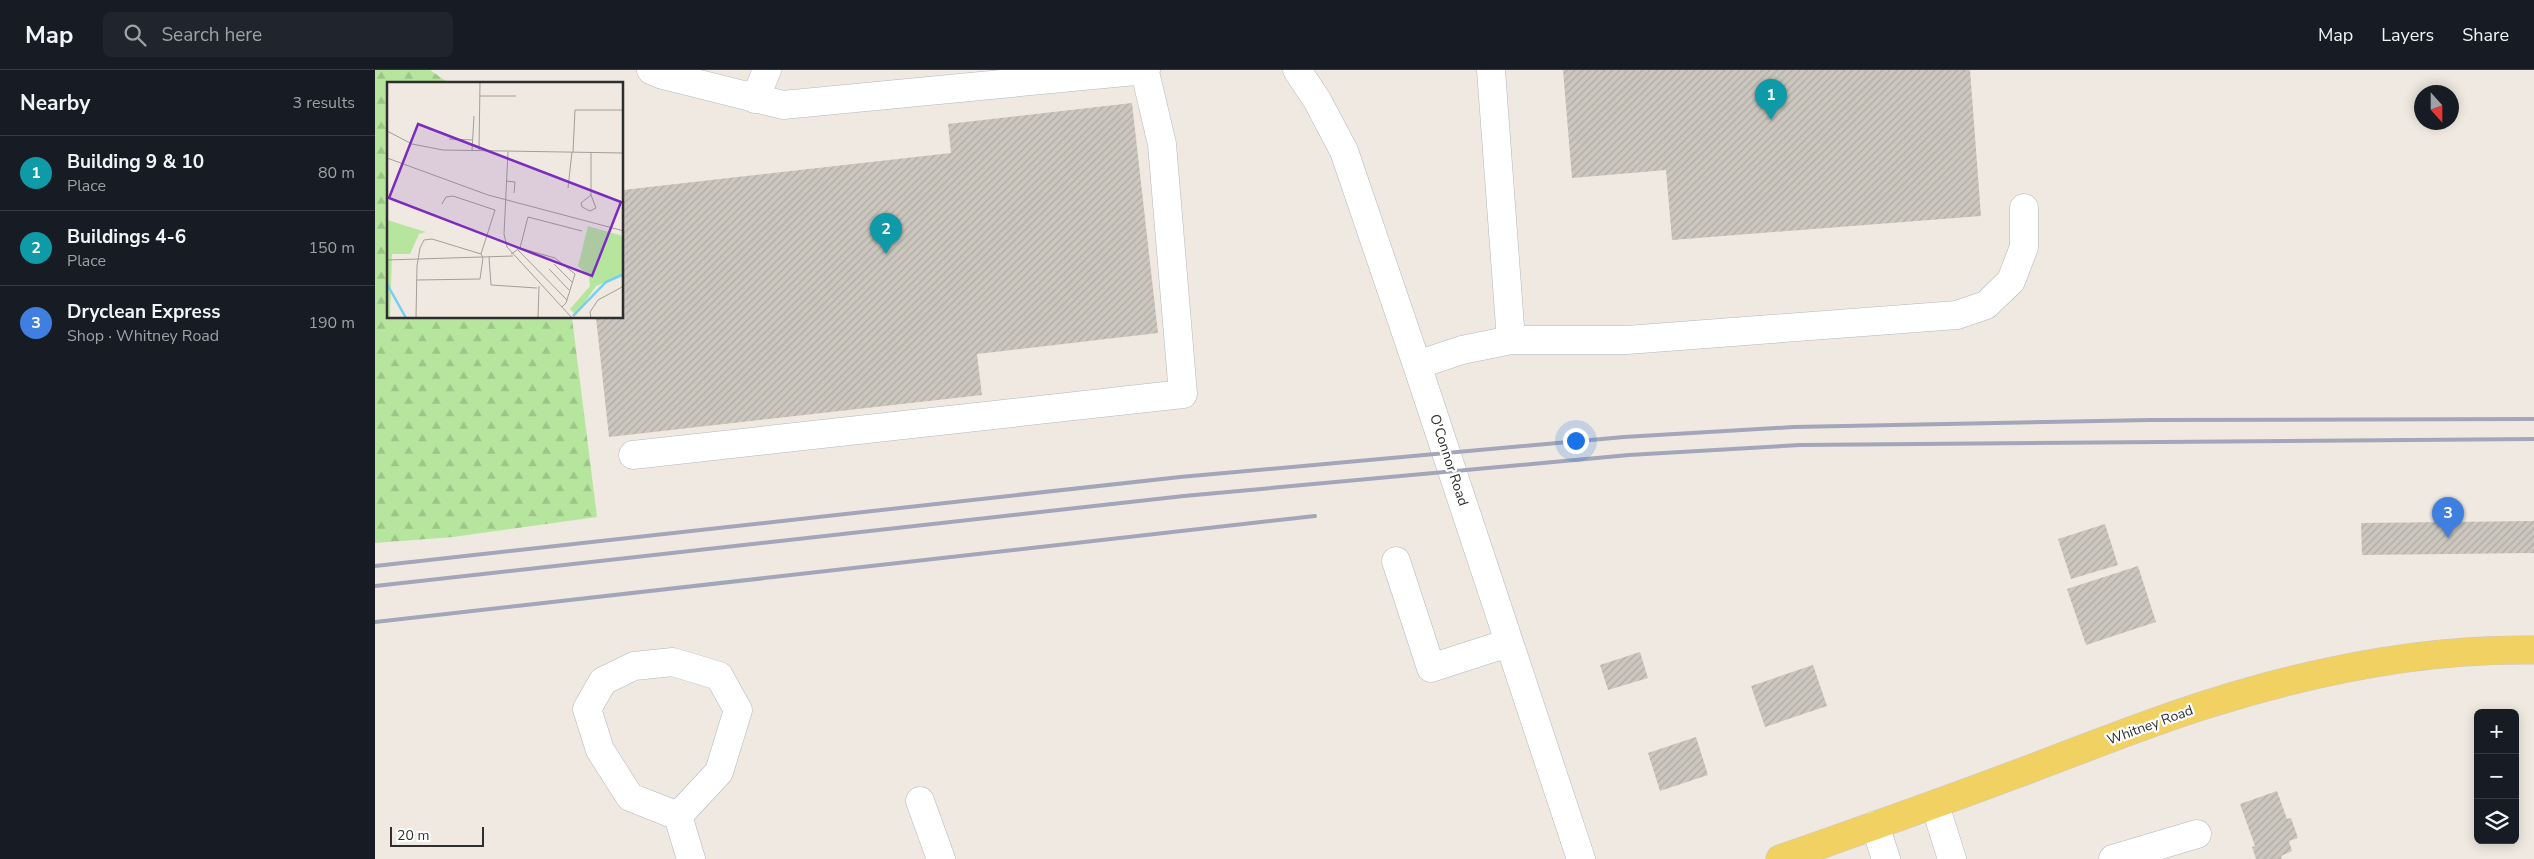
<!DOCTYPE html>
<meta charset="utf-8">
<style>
body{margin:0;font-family:"Nunito Sans",sans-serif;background:#20242c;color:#f1f3f6}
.controls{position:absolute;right:15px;bottom:15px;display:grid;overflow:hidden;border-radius:8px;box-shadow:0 2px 12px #0003}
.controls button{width:45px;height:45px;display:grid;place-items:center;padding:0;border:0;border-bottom:1px solid #363941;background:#171b24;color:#f1f3f6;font:25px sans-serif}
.compass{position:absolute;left:2039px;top:15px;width:45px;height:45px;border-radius:50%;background:#171b24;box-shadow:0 2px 12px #0003;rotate:159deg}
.scale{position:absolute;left:15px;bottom:12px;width:94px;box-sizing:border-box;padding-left:5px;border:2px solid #2e2e2e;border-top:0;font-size:14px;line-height:18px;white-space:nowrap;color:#2e2e2e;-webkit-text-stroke:4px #fff;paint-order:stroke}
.you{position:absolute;left:1200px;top:370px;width:18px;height:18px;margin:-12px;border:4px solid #fff;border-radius:50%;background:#1a73e8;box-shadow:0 0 0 8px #1a73e833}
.badge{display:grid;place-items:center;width:32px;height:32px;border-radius:50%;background:#b45309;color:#fff;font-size:16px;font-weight:700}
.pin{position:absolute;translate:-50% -41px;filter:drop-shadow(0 1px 2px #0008)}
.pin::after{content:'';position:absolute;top:26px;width:18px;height:15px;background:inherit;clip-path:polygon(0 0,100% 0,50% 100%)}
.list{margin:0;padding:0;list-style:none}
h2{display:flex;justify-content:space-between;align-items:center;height:65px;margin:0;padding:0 20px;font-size:21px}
h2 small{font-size:16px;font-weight:400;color:#9ea1a6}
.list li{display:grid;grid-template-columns:32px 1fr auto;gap:15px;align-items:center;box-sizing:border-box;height:75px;padding:0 20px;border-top:1px solid #363941}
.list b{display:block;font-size:19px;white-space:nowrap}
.list p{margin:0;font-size:16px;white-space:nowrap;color:#9ea1a6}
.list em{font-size:16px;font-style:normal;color:#9ea1a6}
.icon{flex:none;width:28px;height:28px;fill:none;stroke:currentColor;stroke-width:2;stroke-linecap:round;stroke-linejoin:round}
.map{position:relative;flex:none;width:2159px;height:789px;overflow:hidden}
header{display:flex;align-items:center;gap:30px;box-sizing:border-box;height:70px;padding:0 25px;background:#171b24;border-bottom:1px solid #363941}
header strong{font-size:24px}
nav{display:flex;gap:28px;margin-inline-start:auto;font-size:18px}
.search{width:350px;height:45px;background:#20242c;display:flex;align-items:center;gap:12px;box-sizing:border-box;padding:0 18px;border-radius:8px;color:#9ea1a6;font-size:19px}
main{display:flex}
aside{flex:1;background:#171b24}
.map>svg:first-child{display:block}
.forest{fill:url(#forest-firs)}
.building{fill:url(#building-hatch)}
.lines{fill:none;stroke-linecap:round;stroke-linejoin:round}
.minor-casing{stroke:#b4b7c1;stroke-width:29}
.major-casing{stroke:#c9c9c9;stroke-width:29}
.minor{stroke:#fff;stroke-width:28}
.major{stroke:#f2d163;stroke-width:28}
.rail{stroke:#a3a6b8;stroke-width:4}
.labels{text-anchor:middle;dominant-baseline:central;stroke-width:4.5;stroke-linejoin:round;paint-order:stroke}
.street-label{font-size:14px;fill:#2e2e2e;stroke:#fff}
.inset-river{fill:none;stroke:#75cff0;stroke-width:2.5}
.inset-road{fill:none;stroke:#a29e99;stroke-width:1}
.view{fill:#7b2cbf;fill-opacity:0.15;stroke:#7b2cbf;stroke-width:2.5}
.inset-edge{fill:none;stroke:#2e2e2e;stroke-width:2.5}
</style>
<header>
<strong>Map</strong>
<div class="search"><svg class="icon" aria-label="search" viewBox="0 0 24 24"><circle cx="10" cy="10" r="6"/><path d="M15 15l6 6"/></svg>Search here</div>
<nav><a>Map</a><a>Layers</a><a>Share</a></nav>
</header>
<main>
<aside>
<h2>Nearby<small>3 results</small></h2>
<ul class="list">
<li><span class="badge" style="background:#0f9aa8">1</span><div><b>Building 9 &amp; 10</b><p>Place</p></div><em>80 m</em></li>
<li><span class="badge" style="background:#0f9aa8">2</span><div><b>Buildings 4-6</b><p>Place</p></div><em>150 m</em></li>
<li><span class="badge" style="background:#3f7fe0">3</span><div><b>Dryclean Express</b><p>Shop · Whitney Road</p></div><em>190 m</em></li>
</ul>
</aside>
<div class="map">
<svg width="2159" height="789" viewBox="0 0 2159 789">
<defs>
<pattern id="forest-firs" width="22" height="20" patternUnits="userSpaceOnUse" patternTransform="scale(1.25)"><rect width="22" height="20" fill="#b6e59e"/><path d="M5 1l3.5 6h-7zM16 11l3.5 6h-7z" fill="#9dc588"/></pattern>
<pattern id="building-hatch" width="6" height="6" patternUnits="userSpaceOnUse" patternTransform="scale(1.25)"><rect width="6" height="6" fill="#cbc7bf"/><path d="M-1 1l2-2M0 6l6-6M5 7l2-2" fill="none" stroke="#afaba4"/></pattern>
</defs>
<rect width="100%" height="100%" fill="#efe9e1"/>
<path class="forest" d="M0 0H55L75 14H14V248H197L222 447 78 467 0 473Z"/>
<path class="building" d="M1188 0H1595L1606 146 1297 170 1291 100 1197 108Z
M757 33 783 263 602 284 607 325 234 367 221 248H248V120L576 83 573 54Z
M2159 451V483L1987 485 1986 453Z
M1730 454 1743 495 1696 509 1683 469Z
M1763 496 1781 552 1711 575 1692 519Z
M1265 582 1273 608 1233 620 1225 595Z
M1438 595 1452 636 1390 657 1376 616Z
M1321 667 1333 705 1285 721 1273 683Z
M1902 721 1912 749 1916 748 1923 768 1914 771 1917 781 1906 786 1907 789H1881L1877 777 1880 776 1865 734Z"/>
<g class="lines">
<g class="minor-casing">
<path id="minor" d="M276 0 288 5 408 35 771 0
M922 0 942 30 969 81 1042 295 1206 789
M1116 0 1136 270H1252L1582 245 1611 235 1636 211 1649 177V138
M380 29 392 0
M1042 295 1087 280 1136 270
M258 385 808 324 787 74 770 2
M1021 491 1056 598 1133 573
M298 592 344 606 363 640 344 702 303 746 255 727 225 680 212 639 228 611 259 596Z
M545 731 566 789
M1560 735 1577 789
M303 746 316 789
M1500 755 1511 789
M1738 789 1822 764"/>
</g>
<g class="major-casing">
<path id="major" d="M1405 789C1482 762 1559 735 1636 706 1701 682 1766 655 1833 634 1937 601 2050 578 2159 580"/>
</g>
<use href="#minor" class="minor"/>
<use href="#major" class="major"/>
<path class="rail" d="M0 496 805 407 1249 367 1418 357 1775 350 2159 349
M0 516 809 426 1254 385 1425 375 2159 369
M0 552 940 446"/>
</g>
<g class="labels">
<g class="street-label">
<text transform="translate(1074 390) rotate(72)">O'Connor Road</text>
<text transform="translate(1775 655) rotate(-20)">Whitney Road</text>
</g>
</g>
<g transform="translate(12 12)">
<rect width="236" height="236" fill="#efe9e1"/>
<path d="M0 138 39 150 32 152 23 172H5L3 236H0ZM201 144 236 154V192L209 204 189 233 183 227 203 204 202 194 191 184Z" fill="#b6e59e"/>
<path class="inset-river" d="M0 202 19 236M186 234 219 200 237 192"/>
<path class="inset-road" d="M93 14H129M0 49 25 62 56 68 237 71M62 57 86 58M85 69 87 34M92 69 93 0M121 70 117 152 120 165 185 236M186 70 188 28H237M204 70V113L194 121 195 125 203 129 209 126 204 113M0 76 101 113 237 149M119 99 128 100 127 111M181 106 185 70M55 122 59 115 66 114 108 128 94 172M133 166 141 135 195 149M131 168 180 218M124 172 133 166 168 176 188 192 179 221 175 225M102 175 104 203 150 206M0 178 126 174M167 182 185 200M162 187 182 208M29 236 30 184 33 166 37 158 45 157 94 172 96 176 93 197 30 198M151 236 152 204M204 236 203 230 211 218 237 204"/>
<path class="view" d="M31 42 234 120 205 194 2 116Z"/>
<rect width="236" height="236" class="inset-edge"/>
</g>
</svg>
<div class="controls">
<button>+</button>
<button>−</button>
<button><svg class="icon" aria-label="layers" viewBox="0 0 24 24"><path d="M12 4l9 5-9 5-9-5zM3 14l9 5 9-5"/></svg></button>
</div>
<svg class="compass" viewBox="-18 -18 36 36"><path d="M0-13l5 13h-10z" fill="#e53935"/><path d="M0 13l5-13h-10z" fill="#9ea1a6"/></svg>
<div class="scale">20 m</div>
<div class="you"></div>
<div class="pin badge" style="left:1396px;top:50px;background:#0f9aa8">1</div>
<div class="pin badge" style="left:511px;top:184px;background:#0f9aa8">2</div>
<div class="pin badge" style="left:2073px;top:468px;background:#3f7fe0">3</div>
</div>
</main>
